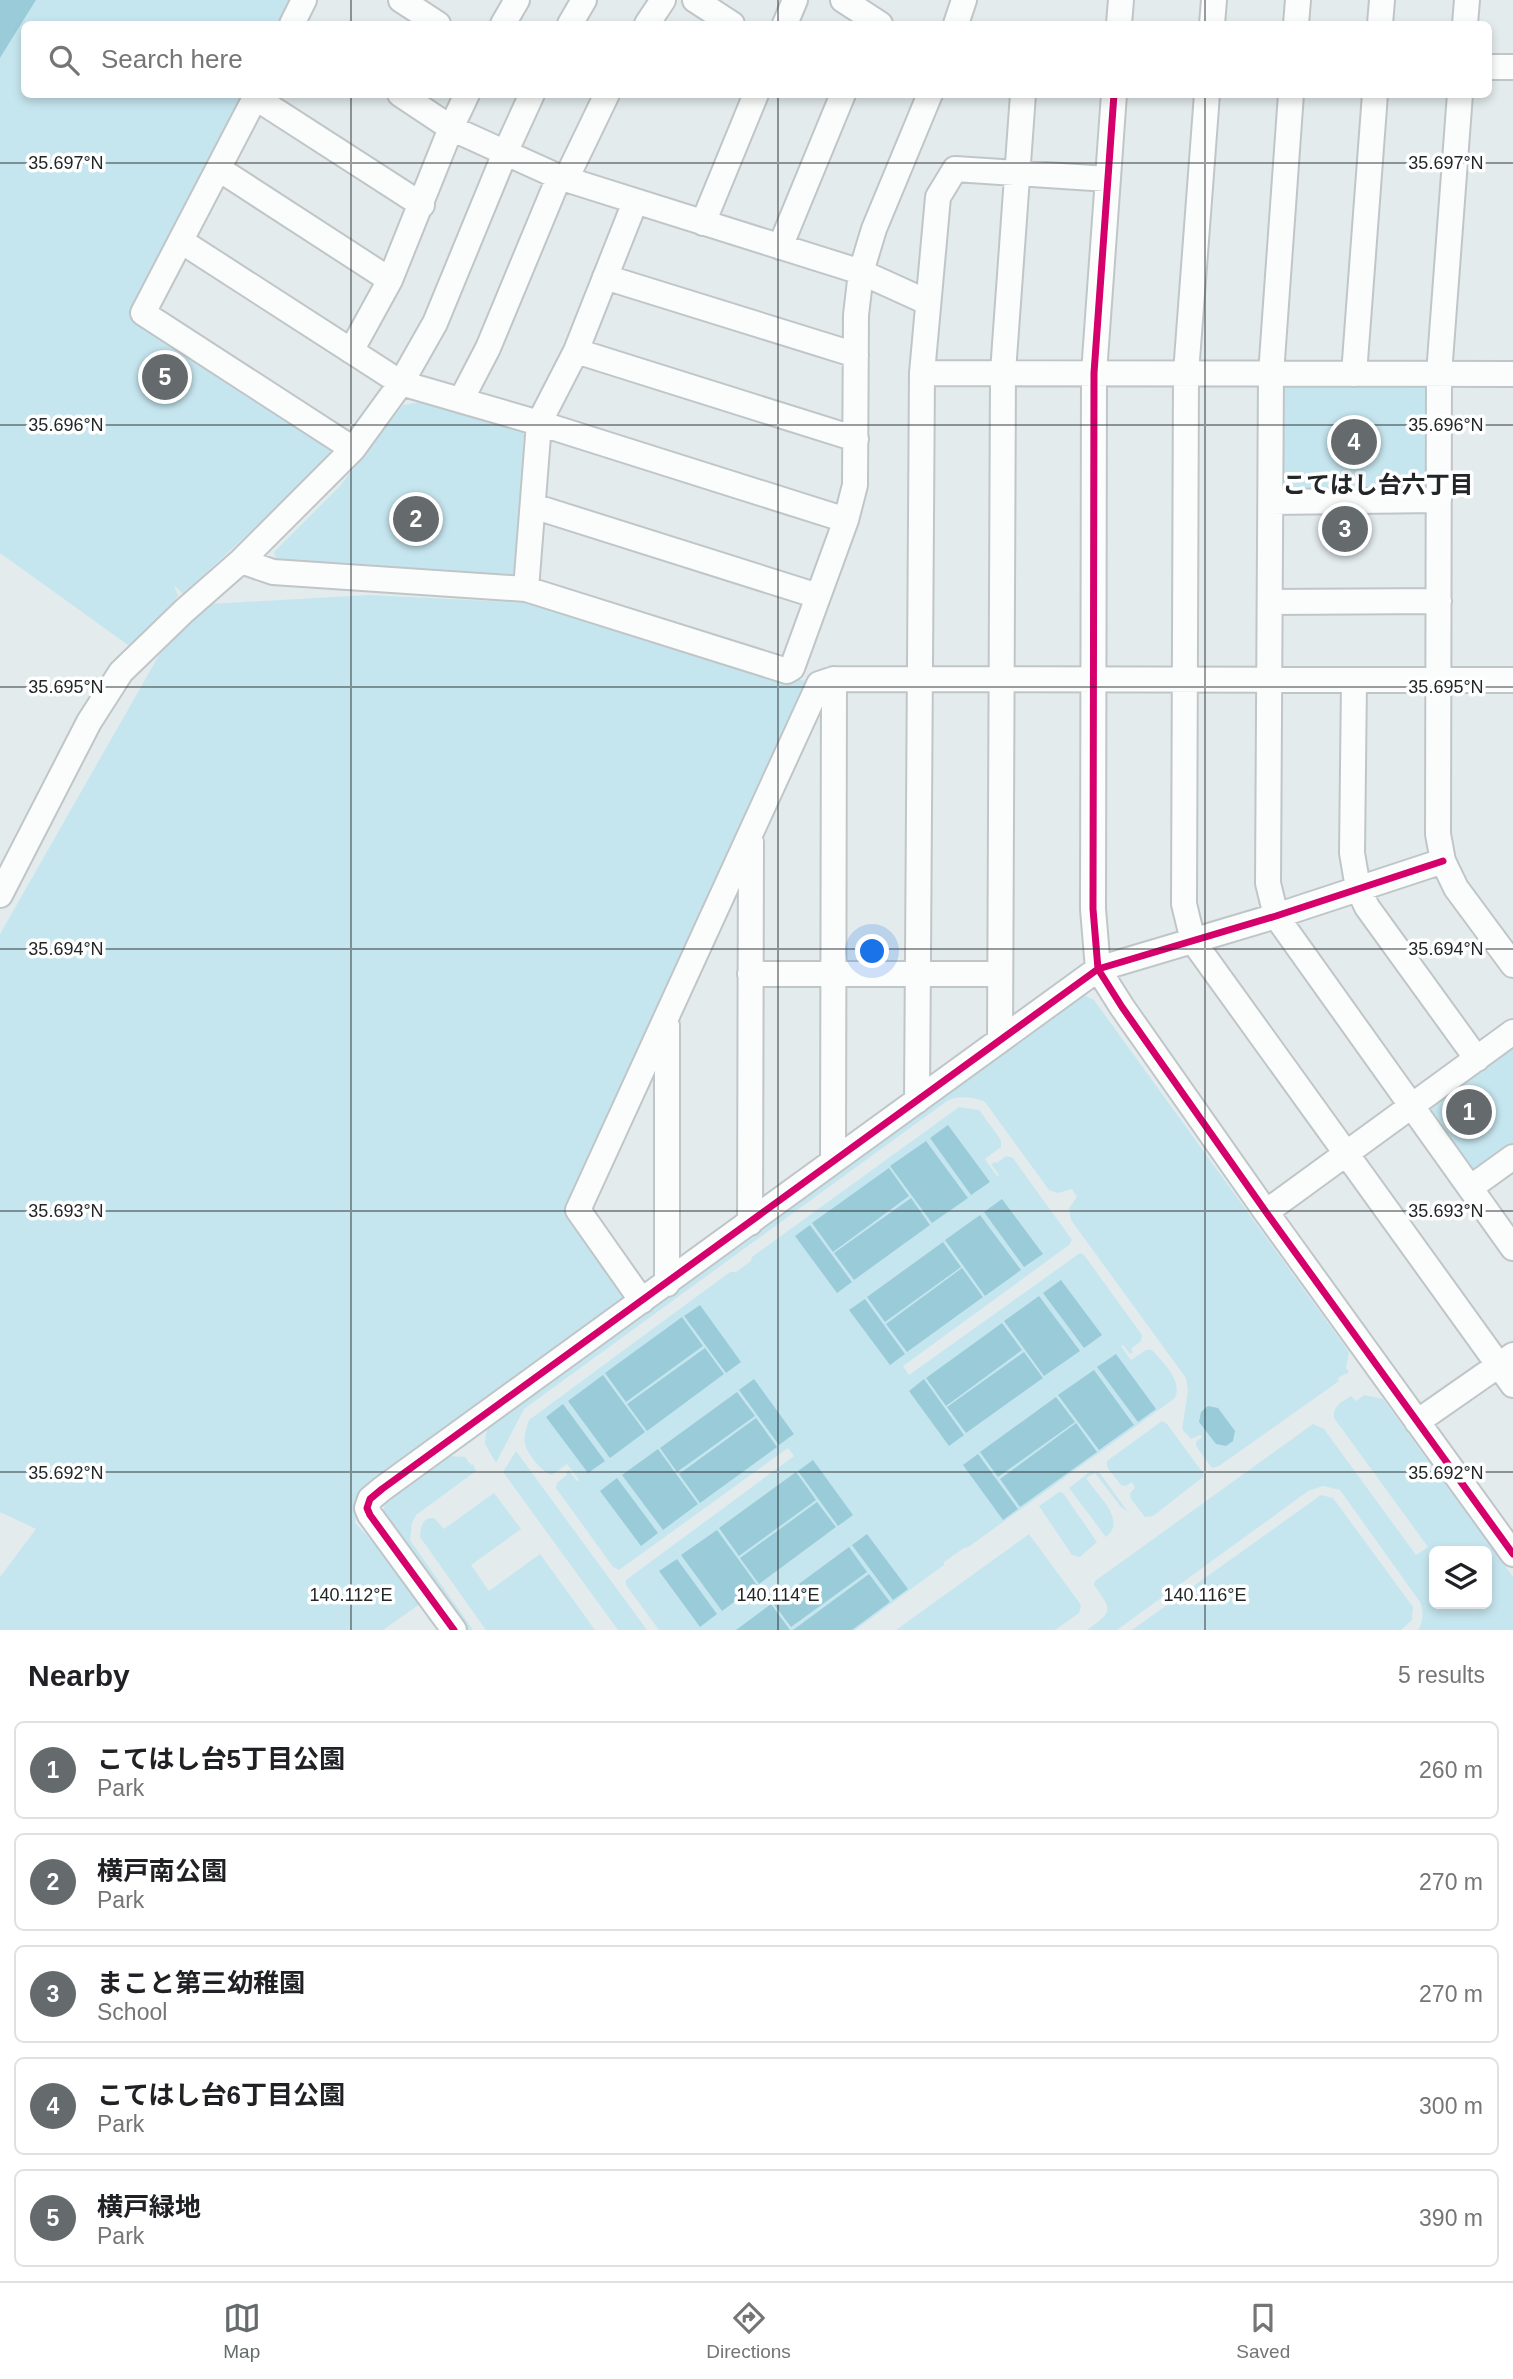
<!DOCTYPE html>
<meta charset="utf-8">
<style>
body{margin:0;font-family:Arial,"Noto Sans JP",sans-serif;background:#f2f2f2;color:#202124}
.controls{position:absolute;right:21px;bottom:21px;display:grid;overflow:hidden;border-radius:10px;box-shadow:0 4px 10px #0003}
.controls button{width:63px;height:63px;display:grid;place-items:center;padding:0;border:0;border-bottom:2px solid #e0e0e0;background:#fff;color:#202124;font:35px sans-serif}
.you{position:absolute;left:873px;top:952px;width:24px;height:24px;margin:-18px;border:5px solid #fff;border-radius:50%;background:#1a73e8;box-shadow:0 0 0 10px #1a73e833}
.badge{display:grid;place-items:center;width:46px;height:46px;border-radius:50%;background:#656b6c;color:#fff;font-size:23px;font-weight:700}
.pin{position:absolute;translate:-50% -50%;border:4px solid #fff;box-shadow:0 2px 7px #0006}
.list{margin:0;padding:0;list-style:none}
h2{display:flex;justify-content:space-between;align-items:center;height:91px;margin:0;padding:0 28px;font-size:30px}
h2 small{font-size:23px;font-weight:400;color:#757577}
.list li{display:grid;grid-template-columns:46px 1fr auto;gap:21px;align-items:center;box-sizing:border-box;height:98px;margin:0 14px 14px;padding:0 14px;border:2px solid #e0e0e0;border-radius:10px}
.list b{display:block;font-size:26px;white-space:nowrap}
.list p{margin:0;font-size:23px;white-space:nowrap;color:#757577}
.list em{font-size:23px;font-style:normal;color:#757577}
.icon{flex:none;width:38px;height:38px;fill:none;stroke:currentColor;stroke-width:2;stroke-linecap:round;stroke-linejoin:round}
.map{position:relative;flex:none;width:1513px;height:1630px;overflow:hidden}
.search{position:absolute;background:#fff;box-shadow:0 4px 10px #0003;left:21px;right:21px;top:21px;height:77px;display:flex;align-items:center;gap:18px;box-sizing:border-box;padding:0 24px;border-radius:10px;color:#757577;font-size:26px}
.sheet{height:651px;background:#fff}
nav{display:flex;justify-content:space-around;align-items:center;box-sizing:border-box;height:98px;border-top:2px solid #e0e0e0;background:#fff;font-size:19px;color:#757577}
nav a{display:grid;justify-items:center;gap:4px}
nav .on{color:#656b6c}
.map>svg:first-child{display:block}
.green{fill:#c6e6ef;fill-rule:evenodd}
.water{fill:#9acbd9}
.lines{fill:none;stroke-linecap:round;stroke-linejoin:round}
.minor-casing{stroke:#c0c6c8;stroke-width:28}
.minor{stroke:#fbfcfc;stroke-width:24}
.cycleway-casing{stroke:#fff;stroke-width:11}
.cycleway{stroke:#d6006c;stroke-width:7}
.ticks{fill:none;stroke:#212627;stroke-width:2;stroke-opacity:0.45}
.labels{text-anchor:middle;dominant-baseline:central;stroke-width:7;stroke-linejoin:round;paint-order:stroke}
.neighbourhood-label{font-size:24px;font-weight:bold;fill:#212627;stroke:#fff}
.ticks-label{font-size:18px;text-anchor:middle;fill:#212627;stroke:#fff;stroke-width:7;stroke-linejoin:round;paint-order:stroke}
</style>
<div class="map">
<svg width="1513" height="1630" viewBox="0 0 1513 1630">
<rect width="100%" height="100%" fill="#e3ebed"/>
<path class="green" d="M36 0H297L285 24H24V94L252 95 130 313 328 440 332 456 183 594 174 585 178 596 159 622 128 645 0 553V58Z
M1286 383H1423L1430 388 1432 492 1276 493 1277 393Z
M421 402 529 434 520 584 278 566 274 552 340 486 403 405Z
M369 595 529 603 809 682 570 1212 629 1298 362 1496 355 1523 427 1599 383 1630H0V1577L36 1529 0 1512V934L162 650 208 604Z
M1080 993 1094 1000 1349 1352 1346 1368 1349 1372 1338 1378 1339 1381 1219 1466 1212 1468 1196 1446V1442L1202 1437 1200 1435 1191 1439 1182 1429 1188 1391 1186 1378 1071 1220 1069 1208 1077 1197 1072 1189 1058 1193 1049 1190 985 1102C973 1097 959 1095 947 1101L524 1409 496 1463 485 1444 487 1427Z
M1513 1044V1155L1468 1177 1426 1107Z
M959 1107 979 1110 1001 1140V1147L985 1159 997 1176 999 1175 991 1164 995 1162 997 1163 1006 1156 1013 1158 1072 1240 1069 1245 903 1366 909 1375 1080 1253 1084 1255 1142 1335 1141 1341 1131 1349 1133 1352 1130 1354 1123 1345 1121 1346 1131 1360 1146 1350H1152C1163 1362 1183 1381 1175 1398L967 1548H964L944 1562V1565L855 1630H659L626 1585V1580L794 1456 788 1448 619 1570 613 1567 556 1488 557 1483 567 1475 566 1473 569 1470 577 1481 579 1480 567 1464 552 1475C543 1473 527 1454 525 1444 523 1436 527 1427 529 1420L730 1272H736L751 1261 752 1257Z
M1364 1395 1383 1399 1513 1577V1630H1418C1423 1623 1424 1610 1420 1602L1340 1490 1323 1486 1308 1491 1117 1630H1087C1113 1611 1113 1611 1094 1585L1095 1581 1313 1424 1324 1429 1416 1555 1428 1547 1334 1418C1332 1406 1342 1402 1351 1396L1356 1401ZM1434 1551H1487V1604H1434Z
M1162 1421 1167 1424 1203 1473V1477L1153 1516 1145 1517 1131 1499 1130 1493 1135 1488 1132 1482 1126 1486 1121 1485 1107 1467V1461Z
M516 1451 647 1630H618L503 1472Z
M446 1456 465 1457 471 1465 473 1464 476 1471 416 1515 412 1523 410 1540 473 1630H466L383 1516 385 1500Z
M1091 1471 1099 1472 1128 1512 1121 1507 1095 1473 1086 1478C1096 1494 1128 1520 1106 1537L1069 1488Z
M1059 1492 1063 1493 1097 1542 1080 1557 1072 1555 1039 1506Z
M494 1493 521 1529 471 1565 489 1591 540 1554 595 1630H486L420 1537C421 1527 422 1517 434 1518L444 1529Z
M1321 1495 1333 1498 1413 1607 1412 1620 1401 1630H1132Z
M1029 1534 1081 1605 1079 1613 1055 1630H896Z"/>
<path class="water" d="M0 0H36L0 58Z
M948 1125 990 1182 971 1195 930 1138Z
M926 1141 968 1198 932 1223 890 1166Z
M889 1168 909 1196 833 1252 812 1223Z
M911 1198 930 1225 854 1280 834 1253Z
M1002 1199 1043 1254 1024 1267 984 1212Z
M980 1215 1021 1270 985 1296 945 1240Z
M810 1225 852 1282 837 1293 795 1236Z
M943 1242 961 1267 885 1322 867 1297Z
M962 1268 983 1297 907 1352 886 1324Z
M1061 1280 1102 1335 1084 1348 1043 1293Z
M1039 1296 1080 1351 1044 1376 1004 1321Z
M865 1299 905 1354 890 1365 849 1310Z
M700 1305 741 1362 726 1373 684 1316Z
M682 1317 703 1346 626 1402 605 1373Z
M1002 1323 1022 1350 946 1406 926 1378Z
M705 1348 724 1374 647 1431 627 1404Z
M1024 1352 1043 1378 966 1433 947 1407Z
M1116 1354 1156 1409 1138 1422 1097 1367Z
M1094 1370 1134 1425 1099 1450 1058 1395Z
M603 1375 645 1432 610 1458 568 1401Z
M754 1379 794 1434 779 1445 739 1390Z
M924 1379 964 1435 949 1446 909 1391Z
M737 1392 755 1416 677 1472 660 1448Z
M1056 1397 1075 1422 998 1477 980 1452Z
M563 1404 605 1461 588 1473 546 1417Z
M1208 1406 1218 1408 1235 1431 1233 1441 1226 1446 1216 1444 1199 1422 1201 1412Z
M756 1418 777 1447 700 1503 679 1474Z
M1076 1423 1097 1452 1020 1507 1000 1479Z
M658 1449 698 1504 663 1530 622 1475Z
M978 1454 1018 1509 1003 1520 963 1465Z
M813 1460 853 1515 838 1526 798 1471Z
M796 1472 816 1500 739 1556 719 1528Z
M617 1478 658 1533 641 1546 600 1491Z
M817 1502 836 1527 759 1584 740 1558Z
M717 1530 757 1585 722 1611 681 1555Z
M867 1534 908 1589 893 1600 852 1545Z
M849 1547 867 1572 791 1627 773 1603Z
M677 1559 717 1614 700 1627 659 1571Z
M869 1574 890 1602 852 1630H793Z
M771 1604 790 1630H736Z"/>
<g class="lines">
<g class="minor-casing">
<path id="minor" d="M401 0 438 24
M695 0 732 24
M843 0 880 24
M292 24 304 0
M503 24 517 0
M570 24 584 0
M647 24 663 0
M785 24 795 0
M956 24 964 0
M1119 24 1121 0
M1212 24 1214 0
M1296 24 1298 0
M1380 24 1382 0
M1465 24 1467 0
M1488 67H1513
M257 94 143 313 353 449
M400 94 451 128 559 177 861 272 927 302
M1114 94 1094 373 1093 909 1098 969 1122 1007 1266 1212 1513 1554
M1207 94 1186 373 1184 904 1193 941 1513 1385
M1291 94 1271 374 1268 883 1276 916 1513 1248
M1460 94 1439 374 1438 834 1443 861 1456 888 1513 965
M256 98 422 205
M219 169 390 280
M566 179 607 94
M635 202 576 351 539 423 526 589 787 671 792 668 846 520 855 485 856 315 861 272 874 229 930 94
M703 223 756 94
M181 241 401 383 539 423 846 520
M780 247 843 94
M605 277 856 355
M351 351 390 280 451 128 467 94
M576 351 856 439
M922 373 1513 374
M1354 374 1375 94
M461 400 488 348 559 177
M1271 502 1439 500
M533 506 818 596
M241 561 273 572 526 589
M1271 602 1439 601
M1354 681 1352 853 1358 888 1367 907 1477 1059
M0 895 89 722 121 672 184 611 241 561 353 449 401 383 435 323 505 153 532 94
M750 974H999
M1000 1040 1003 372 1023 94
M917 1101 922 373 938 197 955 169 1108 179
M833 1161 834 679
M1470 1188 1513 1157
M1266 1212 1513 1032
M750 1223 751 842
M667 1284V1026
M642 1301 578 1210 819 684 834 679 1513 680
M1417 1422 1513 1355
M454 1630 370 1515 367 1508 370 1499 382 1489 1098 969 1276 916 1443 861"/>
</g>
<use href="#minor" class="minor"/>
<g class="cycleway-casing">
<path id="cycleway" d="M1114 94 1094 373 1093 909 1098 969 1122 1007 1266 1212 1513 1554
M454 1630 370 1515 367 1508 370 1499 382 1489 1098 969 1276 916 1443 861"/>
</g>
<use href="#cycleway" class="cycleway"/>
</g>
<path class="ticks" d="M351 0V24M778 0V24M1205 0V24M351 94V1630M778 94V1630M1205 94V1630M0 163H1513M0 425H1513M0 687H1513M0 949H1513M0 1211H1513M0 1472H1513"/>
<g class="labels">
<g class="neighbourhood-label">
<text x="1378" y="484">こてはし台六丁目</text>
</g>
</g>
<g class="ticks-label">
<text x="66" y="169">35.697°N</text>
<text x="1446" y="169">35.697°N</text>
<text x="66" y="431">35.696°N</text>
<text x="1446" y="431">35.696°N</text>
<text x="66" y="693">35.695°N</text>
<text x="1446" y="693">35.695°N</text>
<text x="66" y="955">35.694°N</text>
<text x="1446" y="955">35.694°N</text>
<text x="66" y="1217">35.693°N</text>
<text x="1446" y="1217">35.693°N</text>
<text x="66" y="1479">35.692°N</text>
<text x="1446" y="1479">35.692°N</text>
<text x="351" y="1601">140.112°E</text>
<text x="778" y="1601">140.114°E</text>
<text x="1205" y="1601">140.116°E</text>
</g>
</svg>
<div class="controls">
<button><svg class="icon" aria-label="layers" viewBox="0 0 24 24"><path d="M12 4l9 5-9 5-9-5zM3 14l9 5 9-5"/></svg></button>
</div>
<div class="you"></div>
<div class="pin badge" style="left:1469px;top:1112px">1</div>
<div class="pin badge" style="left:416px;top:519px">2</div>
<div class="pin badge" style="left:1345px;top:529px">3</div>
<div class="pin badge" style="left:1354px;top:442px">4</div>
<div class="pin badge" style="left:165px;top:377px">5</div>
<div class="search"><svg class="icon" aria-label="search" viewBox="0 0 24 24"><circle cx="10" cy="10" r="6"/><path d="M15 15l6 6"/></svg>Search here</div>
</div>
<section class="sheet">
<h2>Nearby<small>5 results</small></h2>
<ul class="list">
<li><span class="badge">1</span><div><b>こてはし台5丁目公園</b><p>Park</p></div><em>260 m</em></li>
<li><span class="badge">2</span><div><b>横戸南公園</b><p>Park</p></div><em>270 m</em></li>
<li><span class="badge">3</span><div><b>まこと第三幼稚園</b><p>School</p></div><em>270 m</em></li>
<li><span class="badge">4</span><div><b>こてはし台6丁目公園</b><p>Park</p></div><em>300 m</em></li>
<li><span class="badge">5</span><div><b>横戸緑地</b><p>Park</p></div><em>390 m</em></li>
</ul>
</section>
<nav>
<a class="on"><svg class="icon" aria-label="map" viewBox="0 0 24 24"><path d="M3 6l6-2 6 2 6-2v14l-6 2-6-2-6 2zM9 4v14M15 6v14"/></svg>Map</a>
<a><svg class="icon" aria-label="directions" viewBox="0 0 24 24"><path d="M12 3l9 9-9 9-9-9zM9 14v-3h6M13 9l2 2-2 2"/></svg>Directions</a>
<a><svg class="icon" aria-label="saved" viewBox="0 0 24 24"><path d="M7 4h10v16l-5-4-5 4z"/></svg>Saved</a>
</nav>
